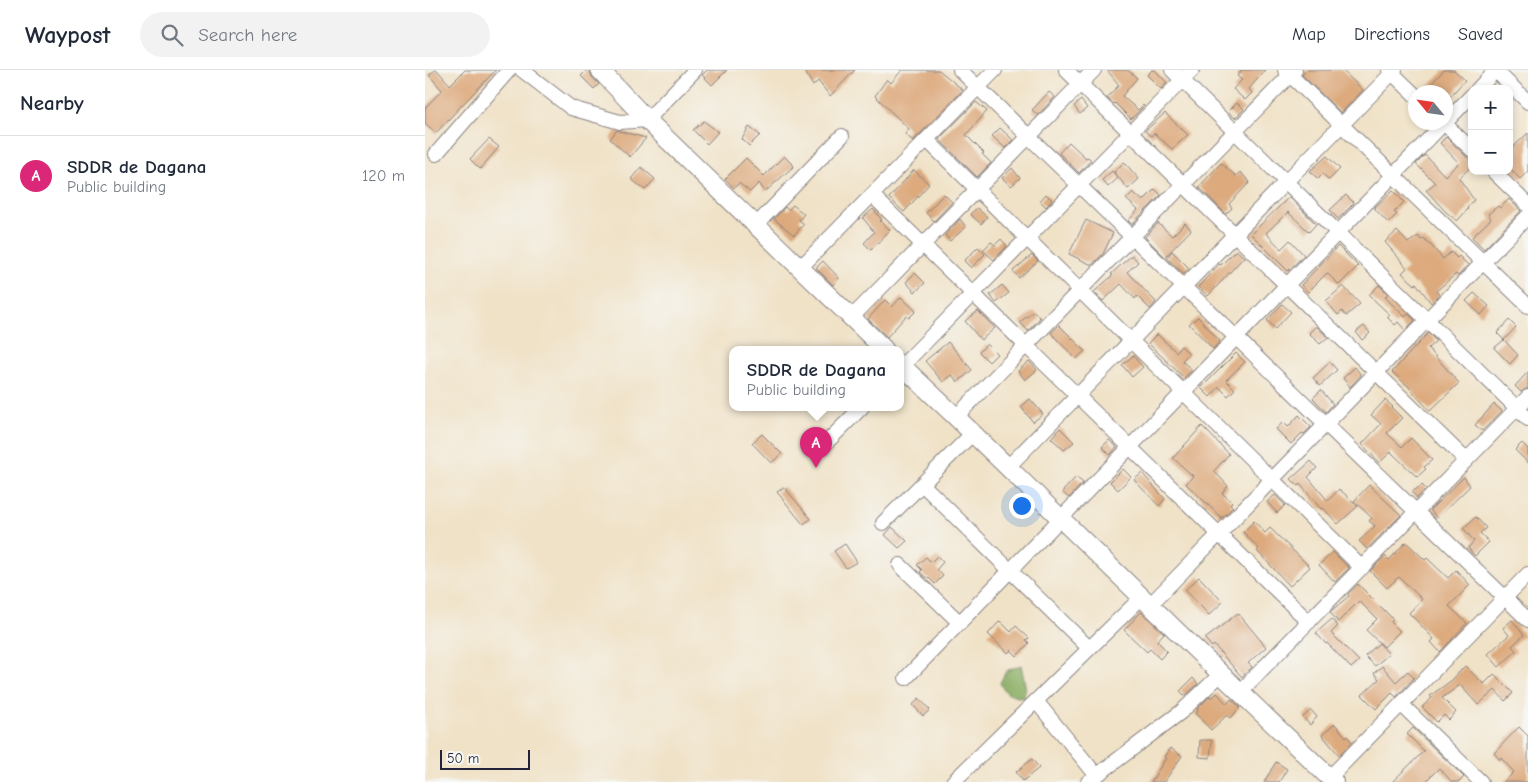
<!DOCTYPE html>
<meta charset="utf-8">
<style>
body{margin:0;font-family:"Comic Neue",sans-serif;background:#f2f2f3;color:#1f2937}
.controls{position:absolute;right:15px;top:15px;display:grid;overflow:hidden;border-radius:10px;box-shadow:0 2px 8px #0003}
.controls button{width:45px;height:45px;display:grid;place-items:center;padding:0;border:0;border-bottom:1px solid #e0e1e3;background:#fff;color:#1f2937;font:25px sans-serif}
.compass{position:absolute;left:983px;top:15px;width:45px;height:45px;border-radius:50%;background:#fff;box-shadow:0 2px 8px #0003;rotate:299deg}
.scale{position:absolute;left:15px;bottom:12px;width:90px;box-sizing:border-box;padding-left:5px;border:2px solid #22223b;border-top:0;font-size:14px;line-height:18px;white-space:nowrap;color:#22223b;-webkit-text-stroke:4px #f6f6f2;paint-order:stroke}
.you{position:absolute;left:596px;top:435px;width:18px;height:18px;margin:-12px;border:4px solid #fff;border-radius:50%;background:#1a73e8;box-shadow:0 0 0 8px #1a73e833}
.badge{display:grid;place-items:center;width:32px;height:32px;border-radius:50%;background:#db2777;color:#fff;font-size:16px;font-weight:700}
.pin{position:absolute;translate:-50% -41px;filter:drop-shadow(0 1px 2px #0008)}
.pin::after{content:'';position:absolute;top:26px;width:18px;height:15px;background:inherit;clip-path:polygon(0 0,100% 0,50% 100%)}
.popup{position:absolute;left:304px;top:276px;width:175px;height:65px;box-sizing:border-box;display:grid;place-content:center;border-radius:10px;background:#fff;filter:drop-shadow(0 1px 4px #0005);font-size:16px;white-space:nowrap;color:#747a83}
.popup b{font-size:19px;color:#1f2937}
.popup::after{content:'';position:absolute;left:50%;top:100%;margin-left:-10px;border:10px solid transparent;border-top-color:#fff}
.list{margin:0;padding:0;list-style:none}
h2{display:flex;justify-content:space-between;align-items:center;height:65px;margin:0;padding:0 20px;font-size:21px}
h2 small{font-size:16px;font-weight:400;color:#747a83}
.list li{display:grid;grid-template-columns:32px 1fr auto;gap:15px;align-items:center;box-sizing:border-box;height:80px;padding:0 20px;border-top:1px solid #e0e1e3}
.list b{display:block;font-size:19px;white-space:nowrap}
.list p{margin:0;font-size:16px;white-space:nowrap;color:#747a83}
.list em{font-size:16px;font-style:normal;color:#747a83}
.icon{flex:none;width:28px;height:28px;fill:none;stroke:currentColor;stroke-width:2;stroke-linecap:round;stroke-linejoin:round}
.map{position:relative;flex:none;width:1103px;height:712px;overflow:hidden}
header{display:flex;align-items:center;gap:30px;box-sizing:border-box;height:70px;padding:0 25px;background:#fff;border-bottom:1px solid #e0e1e3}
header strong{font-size:24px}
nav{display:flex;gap:28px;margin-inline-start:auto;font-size:18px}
.search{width:350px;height:45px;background:#f2f2f3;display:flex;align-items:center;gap:12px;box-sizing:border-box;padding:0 18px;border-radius:28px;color:#747a83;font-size:19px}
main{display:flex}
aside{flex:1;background:#fff}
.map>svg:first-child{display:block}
.forest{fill:#88ac61;stroke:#55674e}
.building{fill:#ddaa7e}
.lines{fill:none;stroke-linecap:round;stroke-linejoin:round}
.minor-casing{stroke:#898281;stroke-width:16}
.tertiary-casing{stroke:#898281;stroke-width:20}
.minor{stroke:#fff;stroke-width:14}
.tertiary{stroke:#fff;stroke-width:18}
</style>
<header>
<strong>Waypost</strong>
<div class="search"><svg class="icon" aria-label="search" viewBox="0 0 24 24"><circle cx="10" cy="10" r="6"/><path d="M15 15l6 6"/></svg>Search here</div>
<nav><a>Map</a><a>Directions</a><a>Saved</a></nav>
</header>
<main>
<aside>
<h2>Nearby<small></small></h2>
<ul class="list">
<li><span class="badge">A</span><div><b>SDDR de Dagana</b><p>Public building</p></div><em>120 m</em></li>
</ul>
</aside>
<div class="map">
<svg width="1103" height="712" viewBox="0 0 1103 712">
<rect width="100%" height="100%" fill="#f6f6f2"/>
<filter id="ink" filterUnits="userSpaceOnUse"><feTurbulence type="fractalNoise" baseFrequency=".02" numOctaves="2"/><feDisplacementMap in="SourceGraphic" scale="10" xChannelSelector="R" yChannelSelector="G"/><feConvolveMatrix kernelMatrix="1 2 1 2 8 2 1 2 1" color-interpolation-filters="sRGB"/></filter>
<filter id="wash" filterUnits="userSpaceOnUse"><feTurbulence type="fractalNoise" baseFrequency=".0096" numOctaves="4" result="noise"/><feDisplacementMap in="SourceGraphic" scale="20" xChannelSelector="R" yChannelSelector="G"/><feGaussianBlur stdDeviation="1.12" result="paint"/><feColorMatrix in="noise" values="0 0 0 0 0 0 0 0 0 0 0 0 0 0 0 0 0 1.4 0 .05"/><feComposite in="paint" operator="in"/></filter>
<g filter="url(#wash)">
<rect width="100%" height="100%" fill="#f0e2c7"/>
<path class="forest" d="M596 595 601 619 598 628C585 625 581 625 575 613L581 601Z"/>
<g id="blocks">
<path class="building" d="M10 0H12L25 15 40 0H71L36 36 11 63 0 53V38L17 20 4 5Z
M162 0H165L167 7 174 14 169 19 156 6Z
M282 0H302L287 15 277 5Z
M379 0H430L405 26 393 11 388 16Z
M477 0H514L538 20 488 71 480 64 484 59 450 26 462 9 466 13Z
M682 0H703L712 8 697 26 713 40 718 35 719 36 706 49 690 33 689 34 682 28 694 15Z
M727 0H730L742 13 736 19 722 5Z
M817 0H840L824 19 827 23 820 30 808 19 817 10 812 6Z
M882 0H917L938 20 916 43 877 5Z
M1019 0H1029L1040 10 1020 32V22H999Z
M624 22 630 27 613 45 607 40Z
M656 30 662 38 655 44 649 36Z
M551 32 562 41 541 65 559 83 557 84 566 93 552 107 514 69Z
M812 33 819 39 810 48 803 42Z
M740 43 763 65 747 79 729 63 726 66 720 61Z
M279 51 293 62 282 74 268 60Z
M324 57 335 65 324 76 317 69Z
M575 58 588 70 580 78 567 66Z
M192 60 194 61 221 68 205 87 185 69Z
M1103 63V101L1095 109 1084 97V81Z
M1021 67 1047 92V96L1034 108 1049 130 1042 138 1043 139 1032 151 1021 142 1001 120 1010 113 991 94 1000 85 1020 106 1034 93 1015 73Z
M64 69 74 77 55 99 45 89Z
M644 72 661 88 663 87 666 90 654 103 634 83Z
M359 86 369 96 340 122 334 113 325 122 314 113 309 118 300 109 321 88 339 106Z
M902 86 915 99 904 110 898 104 893 109 885 101Z
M699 92 714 109 703 119 689 102Z
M796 93 811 106 815 102 825 112 804 134 807 138 801 144 774 117Z
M216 97 230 109 220 120 206 109Z
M587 98 595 108 586 116 577 108Z
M489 100 504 114 479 142 464 128Z
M687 101 693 108 683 117 677 110Z
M730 119 736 125 707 154 703 151 713 140 701 129 708 122 718 131Z
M968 120 979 132 969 142 972 144 963 153 949 138Z
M519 124 527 132 509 151 501 143Z
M621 124 627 130 621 137 615 131Z
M921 125 929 133 913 149 905 140Z
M864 127 891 154 884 162 863 142 841 163 856 179 865 170 879 185 863 201 826 164Z
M1084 129 1096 141 1059 179 1047 167 1066 149 1063 144 1073 136 1075 138Z
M368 135 379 144 374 150 379 154 369 165 349 149 360 137 363 140Z
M552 138 562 147 556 154 545 144Z
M448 139 457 150 455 151 465 160 446 180 439 173 449 162 438 148Z
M535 149 541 157 525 171 520 165Z
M661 150 688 163 678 184 667 195 644 184Z
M733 153 747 166 760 153 766 160 740 187 720 167Z
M972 161 983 173 993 166 996 170 999 168 1003 173H1004L1018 189 1026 182 1032 188 1034 186 1043 195 1033 206 1031 204 1011 221 1014 225 1006 233 991 213 990 215 977 203 982 198 960 172Z
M576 169 582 176 569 190 558 180 566 172 570 175Z
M913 176 933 196 914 215 902 203 883 222 876 215Z
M553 177 560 184 546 198 539 191Z
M811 180 819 187 783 226 773 217 794 194 796 195Z
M747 181 764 198 759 204 742 188Z
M607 185 613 191 594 208 588 201Z
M707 185 713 192 702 202 731 232 725 239 712 226 710 229 696 214 678 231 669 222 688 205 686 204Z
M398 191 414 208 408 215 391 198Z
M490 203 500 213 490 222 481 212Z
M577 215 584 223 571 233 565 225Z
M954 215 963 224 960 227 980 247 983 244 990 250 980 260 973 252 970 255 962 247 965 245 944 225Z
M918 216 935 234 921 246 917 241 913 245 901 231Z
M1049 223 1064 236 1056 245 1041 231Z
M476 227 491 241 484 248 481 246 462 267 443 249 460 230 467 237Z
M857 234 866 242 850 259 842 250Z
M553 241 570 258 556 270 540 251Z
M609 241 615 248 603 261 595 252Z
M773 247 795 271 788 279 764 254Z
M1084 250 1091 257 1079 270 1072 263Z
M634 255 660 281 651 289 626 263Z
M891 256 903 267 895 274 884 263Z
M939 256 945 263 937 270 931 262Z
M1003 263 1011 271 1003 278 1034 313 1005 341 983 316 967 302Z
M732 264 751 282 756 276 764 283 757 291 767 300 759 308 723 273Z
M1079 270 1093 285 1085 294 1069 278Z
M523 272 547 300 533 312 527 305 518 312 500 291Z
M562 274 572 284 564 292 554 282Z
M811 283 820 292 801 310 810 319 803 326 794 317 785 327 776 318Z
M708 286 718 297 707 307 697 295Z
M604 291 612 300 600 310 593 301Z
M905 292 912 300 895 316 888 308Z
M930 297 936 305 925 317 918 308Z
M1103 302V318L1096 322 1090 316Z
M896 320 908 334 901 342 888 328Z
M605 329 618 344 608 352 596 337Z
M960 330 968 337 967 338 977 348 962 363 977 377 986 368 1007 390 999 397 1001 399 992 407 966 382 954 393 937 374 956 354 946 345Z
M1069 334 1077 341 1057 361 1050 355Z
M874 345 886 357 879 364 877 363 866 374 851 359 858 352 863 357Z
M777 356 804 384 789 401 803 416 797 423 807 432 805 434 808 437 797 448 761 414 768 406 748 388Z
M635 358 649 372 639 380 626 368Z
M337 364 357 384 346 393 327 373Z
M684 370 692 377 685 385 677 377Z
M1097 373 1103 379V393L1090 380Z
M886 391 892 398 883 407 903 431 914 419 933 436 913 454 898 438 896 439 875 414 873 416 866 409Z
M698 399 706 407 693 420 685 412Z
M717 403 740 429 734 436 709 410Z
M651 407 658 413 644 428 637 422Z
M1039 407 1045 416 1012 448 1005 440Z
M944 415 976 445 942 479 934 471 950 456 944 451 947 448 929 431Z
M997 415 1001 419 992 428 987 422Z
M359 417 386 449 378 454 352 422Z
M850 425 860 435 852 443 842 432Z
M1051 447 1061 458 1055 463 1064 472 1050 486 1043 478 1049 471 1038 458Z
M829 451 840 463 845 458 885 497 865 516 832 481 834 479 818 462Z
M467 457 482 471 474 478 460 465Z
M981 472 1000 490 1002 488 1023 508 1031 500 1045 515 1024 536 1042 553 1015 582 1006 572 1009 569 984 543 997 529 974 507 962 518 945 501 960 486 964 490Z
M420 474 432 492 421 498 409 481Z
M908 482 924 498 910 512 894 495Z
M512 486 518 492 512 499 518 506 510 514 503 507 501 508 495 502 497 500 492 495 501 487 506 492Z
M774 507 798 532 784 545 760 520Z
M933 514 968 549 966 552 975 561 959 577 941 560 952 549 934 531 913 552 905 542 924 526 923 524Z
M716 542 739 563 732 571 742 581 735 589 725 579 722 582 699 560Z
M813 543 841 577 823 593 827 597 817 607 789 575 787 577 780 569Z
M907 549 913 556 906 563 934 591 926 598 902 573 901 574 891 563Z
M1087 550 1099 565 1087 576 1091 581 1074 597 1063 584 1084 565 1078 558Z
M575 551 586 562 591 556 604 568 601 570 604 573 592 586 586 580 583 583 563 564Z
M954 573 964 584 950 596 940 586Z
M957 596 971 612 983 601 989 608 971 627 967 623 951 639 937 625 954 609 949 603Z
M1040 596 1059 614 1069 604 1088 623 1080 631 1070 620 1053 635 1035 615 1017 628 1031 642 1024 650 1019 645 1012 652 997 637 1007 628 1005 626 1027 610Z
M768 608 773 614 760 626 755 621Z
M792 623 802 634 806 629 815 637 806 648 802 645 786 660 770 643 773 641 772 639 785 626 787 628Z
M494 628 505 640 498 646 488 635Z
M886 640 892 647 885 655 878 647Z
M910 654 921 667 922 666 927 672 914 685 897 665Z
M1094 657 1103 666V712H1079L1089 702 1076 688 1075 690 1069 683Z
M988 658 1039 707 1034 712H1027L1014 698 1000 712H967L999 681 982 664Z
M775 670H787L785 688 774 687Z
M745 678 757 686 739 712H726L741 688 739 687Z
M607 689 614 698 598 711 591 702Z
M851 692 862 699 854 712H839Z"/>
</g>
</g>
<g filter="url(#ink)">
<use href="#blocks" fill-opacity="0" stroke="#898281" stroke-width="1"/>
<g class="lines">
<g class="minor-casing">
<path id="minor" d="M97 0 146 38 195 52 222 50 270 0
M535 0 1103 550
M641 0 1041 390
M747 0 1103 349
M860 0 1103 236
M964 0 991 26
M1070 0 1103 32
M1053 19 1071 0
M1018 52 1047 80
M1021 52 1047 25
M502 70 937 498
M11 84 84 0
M1068 101 1103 135
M448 126 884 552
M331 155 417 66
M375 198 570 0
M427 247 669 0
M475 298 767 0
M531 347 870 0
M401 373 437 337
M583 397 970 0
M497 414 664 578
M458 453 548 363
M475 495 535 553
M725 535 1103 146
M481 608 1020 52
M815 622 1103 327
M611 631 672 706
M976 634 1056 712
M905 707 1103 504
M528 712 717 527
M663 712 756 642 796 604"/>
</g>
<g class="tertiary-casing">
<path id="tertiary" d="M175 0 222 50 459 279
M475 294 531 347 796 604 909 712"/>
</g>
<use href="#minor" class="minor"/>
<use href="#tertiary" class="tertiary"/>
</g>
</g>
</svg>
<div class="controls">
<button>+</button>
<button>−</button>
</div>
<svg class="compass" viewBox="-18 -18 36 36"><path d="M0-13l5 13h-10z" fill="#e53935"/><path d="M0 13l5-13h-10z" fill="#747a83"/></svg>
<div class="scale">50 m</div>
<div class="you"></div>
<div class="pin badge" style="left:391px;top:398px">A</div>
<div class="popup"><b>SDDR de Dagana</b>Public building</div>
</div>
</main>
